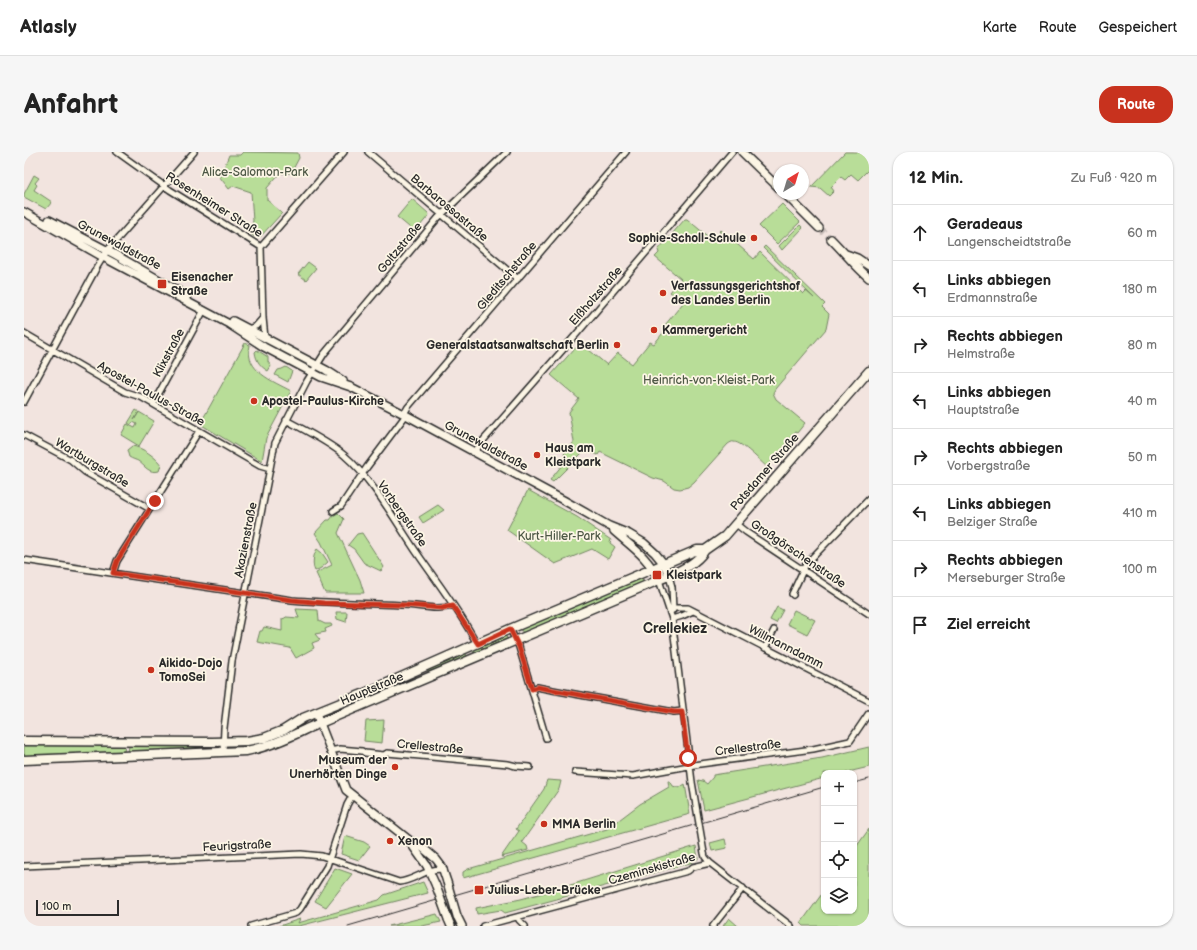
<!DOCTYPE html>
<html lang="de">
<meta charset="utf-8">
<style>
body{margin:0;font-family:"Balsamiq Sans",sans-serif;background:#f6f6f6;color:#222}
.controls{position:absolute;right:12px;bottom:12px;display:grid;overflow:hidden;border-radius:8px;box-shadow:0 1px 3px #0004}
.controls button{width:36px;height:36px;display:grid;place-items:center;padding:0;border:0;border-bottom:1px solid #e0e0e0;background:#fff;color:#222;font:20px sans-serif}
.compass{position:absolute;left:749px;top:12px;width:36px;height:36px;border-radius:50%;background:#fff;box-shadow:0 1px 3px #0004;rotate:38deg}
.scale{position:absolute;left:12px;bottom:10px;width:83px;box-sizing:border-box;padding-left:4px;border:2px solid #2b2b2b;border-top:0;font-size:11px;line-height:14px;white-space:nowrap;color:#2b2b2b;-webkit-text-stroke:3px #fcf5e5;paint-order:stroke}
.stop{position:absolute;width:12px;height:12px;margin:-9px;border:3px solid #c8321e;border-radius:50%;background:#fff}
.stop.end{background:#c8321e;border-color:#fff;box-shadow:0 1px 4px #0008}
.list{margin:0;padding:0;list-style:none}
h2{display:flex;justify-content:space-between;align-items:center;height:52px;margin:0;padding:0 16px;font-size:17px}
h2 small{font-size:13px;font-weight:400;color:#767676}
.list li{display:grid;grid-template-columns:26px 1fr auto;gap:12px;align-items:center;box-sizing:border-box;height:56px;padding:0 16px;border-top:1px solid #e0e0e0}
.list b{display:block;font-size:15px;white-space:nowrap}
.list p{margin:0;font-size:13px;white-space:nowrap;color:#767676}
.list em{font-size:13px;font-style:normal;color:#767676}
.icon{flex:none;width:22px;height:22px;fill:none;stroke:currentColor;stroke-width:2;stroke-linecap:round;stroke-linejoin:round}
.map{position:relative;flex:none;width:845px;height:774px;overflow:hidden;border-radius:16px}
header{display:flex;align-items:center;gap:24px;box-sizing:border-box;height:56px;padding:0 20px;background:#fff;border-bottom:1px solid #e0e0e0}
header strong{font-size:19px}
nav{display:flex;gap:22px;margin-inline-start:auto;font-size:14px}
.intro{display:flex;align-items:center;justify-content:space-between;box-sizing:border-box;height:96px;padding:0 24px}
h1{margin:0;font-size:28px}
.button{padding:10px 18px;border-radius:16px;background:#c8321e;color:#fff;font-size:14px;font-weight:700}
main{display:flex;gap:24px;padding:0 24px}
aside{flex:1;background:#fff;border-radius:16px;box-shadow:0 1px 3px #0004}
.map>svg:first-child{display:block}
.green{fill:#b8dd98;stroke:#728462}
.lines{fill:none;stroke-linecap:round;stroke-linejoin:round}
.secondary-tunnel{stroke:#cabfbb;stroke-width:7;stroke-dasharray:7 3.5;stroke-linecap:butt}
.minor-casing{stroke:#2b2b2b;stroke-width:8}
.secondary-casing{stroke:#2b2b2b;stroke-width:10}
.primary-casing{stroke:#2b2b2b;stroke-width:11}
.minor{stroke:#fcf5e5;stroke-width:5}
.secondary{stroke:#fcf5e5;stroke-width:7}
.primary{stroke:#fcf5e5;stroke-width:8}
.tram{stroke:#2b2b2b;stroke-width:1}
.minor-bridge-casing{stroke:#2b2b2b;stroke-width:8;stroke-linecap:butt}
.secondary-bridge-casing{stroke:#2b2b2b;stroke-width:10;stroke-linecap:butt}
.minor-bridge{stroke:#fcf5e5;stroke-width:5}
.secondary-bridge{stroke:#fcf5e5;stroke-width:7}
.route{stroke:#c8321e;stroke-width:5}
.poi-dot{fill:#c8321e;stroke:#fcf5e5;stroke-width:1.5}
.labels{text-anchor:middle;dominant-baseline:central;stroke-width:3.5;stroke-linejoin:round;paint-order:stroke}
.park-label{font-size:12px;fill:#4e5846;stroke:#fcf5e5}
.street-label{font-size:12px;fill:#2b2b2b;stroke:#fcf5e5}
.poi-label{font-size:12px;font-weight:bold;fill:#2b2b2b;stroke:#fcf5e5;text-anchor:start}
.quarter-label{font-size:14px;font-weight:bold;fill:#2b2b2b;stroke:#fcf5e5}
</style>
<header>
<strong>Atlasly</strong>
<nav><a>Karte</a><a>Route</a><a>Gespeichert</a></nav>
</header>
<div class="intro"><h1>Anfahrt</h1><a class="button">Route</a></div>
<main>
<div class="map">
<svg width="845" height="774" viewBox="0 0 845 774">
<rect width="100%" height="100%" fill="#f2e4df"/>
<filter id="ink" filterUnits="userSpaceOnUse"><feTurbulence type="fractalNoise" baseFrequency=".025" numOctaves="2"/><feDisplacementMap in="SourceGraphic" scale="8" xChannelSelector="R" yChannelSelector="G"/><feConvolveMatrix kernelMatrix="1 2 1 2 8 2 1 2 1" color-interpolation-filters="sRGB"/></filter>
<g filter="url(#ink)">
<path class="green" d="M219 0 274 1 275 6 267 21H256L243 36V48L258 61 236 85H231L225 81 229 69 227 40 209 34 205 37 195 24 201 23V13L205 3H216Z
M821 0H845V17L834 28 827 22 821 28 817 25 807 35 810 39 805 44 796 36 787 35Z
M10 23 15 26 11 31 13 33 10 38 28 50 22 57 0 45V42Z
M388 47 404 61 405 63 391 80 373 65Z
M758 52 776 70 753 92 735 74Z
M661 67H663L688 88 692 84 694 85 697 81 695 80 697 78 730 107 736 100 779 142 782 139 790 146 739 96 741 94 801 152 798 155 805 162 802 177 751 237 749 241 752 247 781 271 773 281 771 280 759 297 750 305 751 306 743 315C737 310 718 290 710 290 708 289 706 291 704 292L670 330 664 335 656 337 650 336 640 329 629 326 576 300 574 303 561 298 529 330 526 328 543 307 540 302 550 290 545 260 555 247 527 223 551 196 554 197 558 192 583 213 594 201 608 212 626 190 630 192 643 176 641 173 659 151 646 140 657 127 631 105 635 101 634 98Z
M776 73 779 76 758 98 755 94Z
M284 110 292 116 282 128 274 122Z
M221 191 226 193C220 219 249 229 267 239L242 286 238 309 176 272Z
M233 198 244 205V210L247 214 244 219C237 215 232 209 231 200Z
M262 215 268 219 264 230 251 223 254 218 258 217Z
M112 258 115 260 110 268 115 260 130 269 115 294 97 283 103 272 111 276 113 272 109 270 107 273 104 271Z
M108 294C118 295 133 306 137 313L135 319C125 322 121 314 114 309 112 308 108 307 105 305L103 298Z
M504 338 553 365 587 388 586 391 591 395 584 407 568 397 531 412 483 378Z
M414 353 420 358 399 371 395 365Z
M314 361 320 367 314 381 336 428 340 441H301L292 421 308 413 297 390 291 381 303 368H306L309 364Z
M338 381 360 415 357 419 340 411 330 397 324 393 333 382Z
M293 397 298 401 304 410 297 416 291 419C288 413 289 403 293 397Z
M617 425 620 431 500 482 496 477Z
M753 455 759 458 752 471 746 468Z
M272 457 294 458 295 469 301 472H307L308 474 301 477 302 480 291 482 296 488 288 491 290 496 272 506 266 496 233 490 236 479H238L240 475 258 479V467L261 466 262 465 275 466Z
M770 458 791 468 783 482 763 472Z
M312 460H323L322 470 313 467Z
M481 483 484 488 451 503 448 497Z
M441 500 444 506 405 522 402 516Z
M360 568 358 591 340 589 342 569Z
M0 592 101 594 100 600 0 604Z
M185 593V597L104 600 105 594Z
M845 595V615L820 621H800V626L680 658 674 628 679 629 683 632 689 625V623L798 606Z
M523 628 537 629 535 637 498 690 503 694 504 698 477 705 495 679 492 677 520 637Z
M644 629H646L649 634 655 636 661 632 666 662 439 726V720L444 717 583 677 616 652 645 635Z
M845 677V774H780L777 771 800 739V759H830V698Z
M321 684 340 690 346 694 335 708 317 702Z
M701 687 703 696 688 699 686 691Z
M672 694 674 707 666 711 481 761 477 758 453 762 452 756 497 747 540 735Z
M311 716 328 722 302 755 291 749Z
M399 730 404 741 275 774H255L276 767 274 771 355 748 360 743Z
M413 762 417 770 398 774H365Z
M705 766 714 774H699Z"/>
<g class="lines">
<path class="secondary-tunnel" d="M795 76 807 87"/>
<g class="minor-casing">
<path id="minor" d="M93 0 146 38 237 95
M344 0 494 127
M237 95 320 0
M237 95 239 166 241 186
M224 177 232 174 239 166
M0 181 101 240 117 245 236 314 246 317
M0 250 73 115 83 99 170 0
M129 252 180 158
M380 262 384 255 602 0
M262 268C282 279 303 289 320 303 349 328 370 367 391 398 412 429 436 459 453 492
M0 283 47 308 61 320 126 357
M451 300 457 291 550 185 708 0
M309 359 317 354 343 315 382 263
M712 372 722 380 845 462
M0 408 268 448C304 451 341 451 377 453 394 453 412 459 429 454
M89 421 93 409 175 279
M645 424 648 435 649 458
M635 428 648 467 668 630
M769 443 768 442 782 412 845 347
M646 461 649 456H664L845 549
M648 467 658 464 669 459
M486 477 495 495 498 505 522 586
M741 496 750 478
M508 537 513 535 523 537 650 560 658 559
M306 599 316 597 338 599 341 601 360 603 363 601 484 612 492 614 506 615
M199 600 200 576 208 509 251 291 283 229 300 202 414 66 483 0
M551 620 609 624 676 612 789 597 826 589 845 561
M680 701 681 705 686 711 767 774
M0 714 277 702 298 704 375 730C390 729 406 714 420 718
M494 765 495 768 501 774
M227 774 272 761 276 757 303 714 323 653 328 644
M459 774 664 719 669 715 686 711
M689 774 719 736"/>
</g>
<g class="secondary-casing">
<path id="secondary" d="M718 0 755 36
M761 42 795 76
M0 60 79 105 205 172 240 195 276 214 297 225 327 235 380 262 541 349 585 374 605 382 620 391 631 401 640 412 645 424
M25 68 92 103 163 144
M807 87C820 100 831 114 845 126
M822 102 833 106 845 114
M209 169 302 218 319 229
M590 379C609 396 623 404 635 428
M292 561 322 638 385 688 399 696 412 707 418 715 423 730
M386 690 403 714 412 734
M433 764 438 774
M424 767 427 774"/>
</g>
<g class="primary-casing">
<path id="primary" d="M0 589 188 590 223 589 240 586 260 578 279 566 341 541 486 477 673 398H681L701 384 845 219
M0 608 222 599C244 595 262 587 282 577L635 428C651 421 672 413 681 398"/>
</g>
<use href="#minor" class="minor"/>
<use href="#secondary" class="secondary"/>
<use href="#primary" class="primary"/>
<path class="tram" d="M830 631 845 627
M324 774 800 635"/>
<g class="minor-bridge-casing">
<path id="minor-bridge" d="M668 630 680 701"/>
</g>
<g class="secondary-bridge-casing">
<path id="secondary-bridge" d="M423 730 433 764
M412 734 424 767"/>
</g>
<use href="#minor-bridge" class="minor-bridge"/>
<use href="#secondary-bridge" class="secondary-bridge"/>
</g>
</g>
<g class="lines" filter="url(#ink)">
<path class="route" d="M131 349 93 409 89 421 268 448 300 451 380 453 418 456 429 454 454 492 486 477 495 495 508 537 513 535 523 537 650 560H658L664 606"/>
</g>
<g class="poi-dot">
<circle cx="730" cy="86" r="4"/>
<rect x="133" y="127" width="10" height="10" rx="2"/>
<circle cx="639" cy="141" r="4"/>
<circle cx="630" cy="178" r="4"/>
<circle cx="593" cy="193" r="4"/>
<circle cx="230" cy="249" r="4"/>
<circle cx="513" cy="303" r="4"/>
<rect x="628" y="418" width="10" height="10" rx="2"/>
<circle cx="127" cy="518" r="4"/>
<circle cx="371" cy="615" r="4"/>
<circle cx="520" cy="672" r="4"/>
<circle cx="366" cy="689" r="4"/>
<rect x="450" y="733" width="10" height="10" rx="2"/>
</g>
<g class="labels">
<g class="park-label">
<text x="231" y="20">Alice-Salomon-Park</text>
<text x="685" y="228">Heinrich-von-Kleist-Park</text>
<text x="535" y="384">Kurt-Hiller-Park</text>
</g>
<g class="street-label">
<text transform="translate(190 53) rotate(32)">Rosenheimer Straße</text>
<text transform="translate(425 56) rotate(40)">Barbarossastraße</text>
<text transform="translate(95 93) rotate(28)">Grunewaldstraße</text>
<text transform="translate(376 96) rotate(-50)">Goltzstraße</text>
<text transform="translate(483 124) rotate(-50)">Gleditschstraße</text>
<text transform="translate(572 144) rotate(-49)">Elßholzstraße</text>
<text transform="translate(145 201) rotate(-62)">Klixstraße</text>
<text transform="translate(127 242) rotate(29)">Apostel-Paulus-Straße</text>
<text transform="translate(462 294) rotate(28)">Grunewaldstraße</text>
<text transform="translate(68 311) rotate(31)">Wartburgstraße</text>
<text transform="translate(741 320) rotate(-49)">Potsdamer Straße</text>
<text transform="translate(378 362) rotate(55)">Vorbergstraße</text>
<text transform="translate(222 388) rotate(-79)">Akazienstraße</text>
<text transform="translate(774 402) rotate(34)">Großgörschenstraße</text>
<text transform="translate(762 495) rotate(27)">Willmanndamm</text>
<text transform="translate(348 537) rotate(-23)">Hauptstraße</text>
<text transform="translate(406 595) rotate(5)">Crellestraße</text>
<text transform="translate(724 596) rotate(-7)">Crellestraße</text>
<text transform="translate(213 694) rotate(-3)">Feurigstraße</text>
<text transform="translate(628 717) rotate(-16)">Czeminskistraße</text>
</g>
<g class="poi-label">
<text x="722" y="86" text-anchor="end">Sophie-Scholl-Schule</text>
<text x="147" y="125">Eisenacher<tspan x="147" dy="14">Straße</tspan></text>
<text x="647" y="134">Verfassungsgerichtshof<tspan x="647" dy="14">des Landes Berlin</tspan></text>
<text x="638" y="178">Kammergericht</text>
<text x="585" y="193" text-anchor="end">Generalstaatsanwaltschaft Berlin</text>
<text x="238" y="249">Apostel-Paulus-Kirche</text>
<text x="521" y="296">Haus am<tspan x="521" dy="14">Kleistpark</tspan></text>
<text x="642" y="423">Kleistpark</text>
<text x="135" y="511">Aikido-Dojo<tspan x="135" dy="14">TomoSei</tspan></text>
<text x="363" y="608" text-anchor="end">Museum der<tspan x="363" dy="14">Unerhörten Dinge</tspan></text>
<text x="528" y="672">MMA Berlin</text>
<text x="374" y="689">Xenon</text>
<text x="464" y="738">Julius-Leber-Brücke</text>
</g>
<g class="quarter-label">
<text x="651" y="476">Crellekiez</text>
</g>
</g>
</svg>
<div class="controls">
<button>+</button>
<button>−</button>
<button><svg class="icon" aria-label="locate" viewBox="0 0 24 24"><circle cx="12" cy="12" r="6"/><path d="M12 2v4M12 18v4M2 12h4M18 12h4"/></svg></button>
<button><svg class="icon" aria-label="layers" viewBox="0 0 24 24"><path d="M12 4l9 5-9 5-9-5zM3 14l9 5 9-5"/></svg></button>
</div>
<svg class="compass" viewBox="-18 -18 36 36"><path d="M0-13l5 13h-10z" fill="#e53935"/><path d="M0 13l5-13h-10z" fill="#767676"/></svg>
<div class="scale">100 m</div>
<div class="stop" style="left:664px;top:606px"></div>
<div class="stop end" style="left:131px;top:349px"></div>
</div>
<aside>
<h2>12 Min.<small>Zu Fuß · 920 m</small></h2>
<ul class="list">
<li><svg class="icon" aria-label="ahead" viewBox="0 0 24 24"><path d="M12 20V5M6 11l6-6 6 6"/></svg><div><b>Geradeaus</b><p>Langenscheidtstraße</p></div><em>60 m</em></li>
<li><svg class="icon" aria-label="left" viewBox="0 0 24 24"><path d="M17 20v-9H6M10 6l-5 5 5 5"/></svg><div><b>Links abbiegen</b><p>Erdmannstraße</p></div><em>180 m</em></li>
<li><svg class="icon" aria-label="right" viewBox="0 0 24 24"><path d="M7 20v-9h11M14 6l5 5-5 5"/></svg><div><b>Rechts abbiegen</b><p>Helmstraße</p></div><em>80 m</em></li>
<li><svg class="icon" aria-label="left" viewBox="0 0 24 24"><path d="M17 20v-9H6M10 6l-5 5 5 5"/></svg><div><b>Links abbiegen</b><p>Hauptstraße</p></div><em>40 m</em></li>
<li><svg class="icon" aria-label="right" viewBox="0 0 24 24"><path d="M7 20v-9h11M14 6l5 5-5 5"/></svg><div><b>Rechts abbiegen</b><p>Vorbergstraße</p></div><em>50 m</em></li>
<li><svg class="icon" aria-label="left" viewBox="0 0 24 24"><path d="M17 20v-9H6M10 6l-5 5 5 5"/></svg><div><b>Links abbiegen</b><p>Belziger Straße</p></div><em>410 m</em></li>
<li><svg class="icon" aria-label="right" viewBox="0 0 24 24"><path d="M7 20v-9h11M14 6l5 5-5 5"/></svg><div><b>Rechts abbiegen</b><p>Merseburger Straße</p></div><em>100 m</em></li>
<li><svg class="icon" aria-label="arrive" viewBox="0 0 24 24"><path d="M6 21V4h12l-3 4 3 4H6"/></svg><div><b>Ziel erreicht</b></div></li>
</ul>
</aside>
</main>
